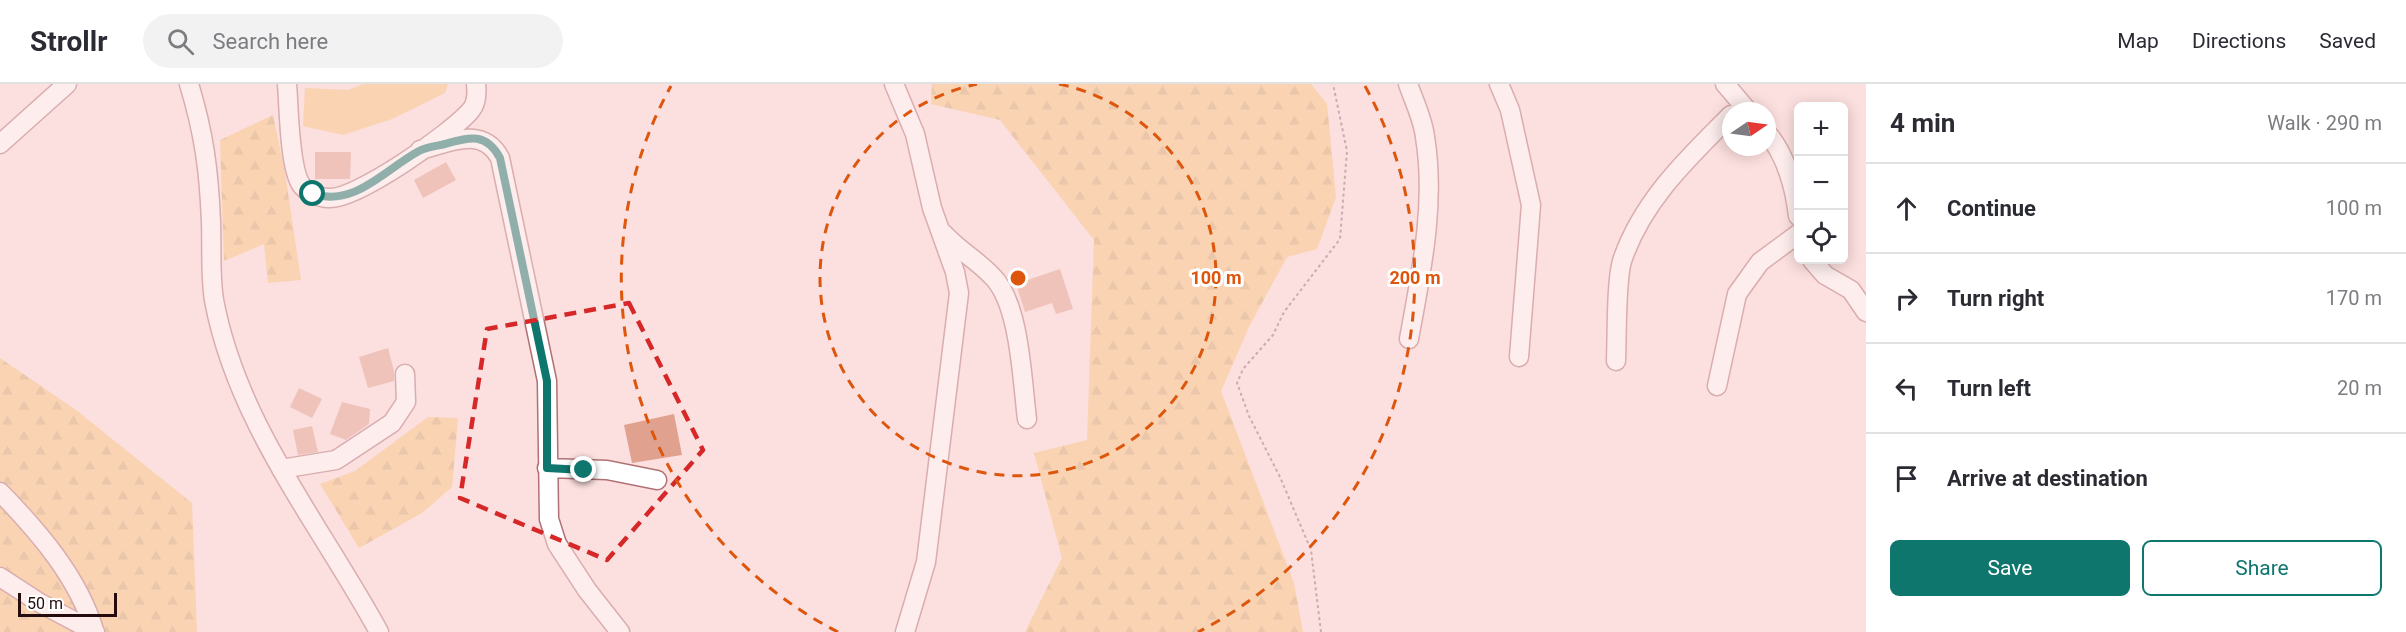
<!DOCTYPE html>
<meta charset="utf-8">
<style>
body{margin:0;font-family:Roboto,sans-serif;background:#f2f2f3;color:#2b2b33}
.controls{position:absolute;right:18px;top:18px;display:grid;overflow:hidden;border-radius:9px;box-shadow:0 3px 15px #0003}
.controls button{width:54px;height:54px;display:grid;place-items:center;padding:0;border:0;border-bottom:2px solid #e1e1e2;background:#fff;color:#2b2b33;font:30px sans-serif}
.compass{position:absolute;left:1722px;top:18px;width:54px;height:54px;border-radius:50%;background:#fff;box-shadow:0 3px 15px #0003;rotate:77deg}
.scale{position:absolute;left:18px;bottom:15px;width:99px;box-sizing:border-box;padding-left:6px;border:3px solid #250d0f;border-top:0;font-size:16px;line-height:21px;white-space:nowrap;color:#250d0f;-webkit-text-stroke:4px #fff;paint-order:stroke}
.stop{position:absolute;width:18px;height:18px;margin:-14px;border:4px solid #0f766e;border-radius:50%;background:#fff}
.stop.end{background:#0f766e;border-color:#fff;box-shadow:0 2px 6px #0008}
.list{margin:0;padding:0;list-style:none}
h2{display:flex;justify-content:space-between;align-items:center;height:78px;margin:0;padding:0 24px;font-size:26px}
h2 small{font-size:20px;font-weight:400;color:#7c7c81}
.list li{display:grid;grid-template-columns:39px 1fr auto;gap:18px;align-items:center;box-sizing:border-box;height:90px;padding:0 24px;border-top:2px solid #e1e1e2}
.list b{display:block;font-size:22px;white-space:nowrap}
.list em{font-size:20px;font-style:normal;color:#7c7c81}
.actions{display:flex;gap:12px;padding:18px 24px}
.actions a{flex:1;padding:14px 0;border:2px solid #0f766e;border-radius:9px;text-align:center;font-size:21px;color:#0f766e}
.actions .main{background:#0f766e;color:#fff}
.icon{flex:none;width:33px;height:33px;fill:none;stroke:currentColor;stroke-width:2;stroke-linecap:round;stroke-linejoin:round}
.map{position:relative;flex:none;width:1866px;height:548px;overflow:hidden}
header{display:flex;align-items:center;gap:36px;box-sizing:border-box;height:84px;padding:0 30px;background:#fff;border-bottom:2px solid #e1e1e2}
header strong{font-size:28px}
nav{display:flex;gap:33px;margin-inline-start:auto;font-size:21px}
.search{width:420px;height:54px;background:#f2f2f3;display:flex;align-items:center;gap:15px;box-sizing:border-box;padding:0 21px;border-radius:33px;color:#7c7c81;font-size:22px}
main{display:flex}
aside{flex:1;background:#fff}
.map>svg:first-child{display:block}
.grass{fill:#f7c67c}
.forest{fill:url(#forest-firs)}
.building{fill:#e1a18f}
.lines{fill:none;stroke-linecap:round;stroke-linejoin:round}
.minor-casing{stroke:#b17174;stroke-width:21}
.path{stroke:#8e7475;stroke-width:2;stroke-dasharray:3 3;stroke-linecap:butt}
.minor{stroke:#fff;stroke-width:18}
.route{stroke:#0f766e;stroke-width:8}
.marked{fill:none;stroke:#d62828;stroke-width:4.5;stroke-dasharray:12 8;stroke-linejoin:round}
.ring{fill:none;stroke:#de550c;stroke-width:3;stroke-dasharray:10 8}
.centre{fill:#de550c;stroke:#fff;stroke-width:3}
.ring-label{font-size:18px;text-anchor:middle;font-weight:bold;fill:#de550c;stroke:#fff;stroke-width:6;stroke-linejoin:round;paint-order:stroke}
</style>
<header>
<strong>Strollr</strong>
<div class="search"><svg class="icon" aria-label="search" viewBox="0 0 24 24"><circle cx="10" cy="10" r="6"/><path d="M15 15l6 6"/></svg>Search here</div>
<nav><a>Map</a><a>Directions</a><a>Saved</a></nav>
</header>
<main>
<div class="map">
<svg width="1866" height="548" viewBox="0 0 1866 548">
<defs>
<pattern id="forest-firs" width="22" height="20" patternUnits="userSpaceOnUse" patternTransform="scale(1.5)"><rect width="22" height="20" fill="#f7c67c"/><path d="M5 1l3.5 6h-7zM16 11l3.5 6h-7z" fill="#d4a96a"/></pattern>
</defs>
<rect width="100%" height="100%" fill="#fcdfdf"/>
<path class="grass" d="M363 0H448L445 9 392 35 343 51 303 42 305 4 348 6Z"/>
<path class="forest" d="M932 0H1311L1327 20 1336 113 1317 165 1287 173 1250 241 1221 307 1294 499 1303 548H1025L1062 474 1034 369 1087 356 1094 156 1000 36 931 20Z
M273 31 285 89 301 196 268 199 264 160 224 177 220 56Z
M0 274 76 326 192 419 197 548H0Z
M428 333 458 334 452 403 422 429 359 464 320 400 355 387Z"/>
<path class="building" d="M315 68H351L350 95H315Z
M446 78 456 96 423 114 414 96Z
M1060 185 1073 225 1056 230 1052 219 1025 228 1016 200Z
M388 264 394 287V297L368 304 359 273Z
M299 304 322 315 312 334 290 323Z
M342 318 370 325 369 340 346 356 330 350Z
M674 330 682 371 632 379 624 341Z
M312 342 318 368 298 371 293 346Z"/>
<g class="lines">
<g class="minor-casing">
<path id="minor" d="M189 0C204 49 209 87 211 138 212 163 210 191 214 216 237 340 320 440 379 548
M287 0C289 22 289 89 303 103 309 109 320 114 328 114 355 117 453 48 471 26 477 19 477 9 476 0
M894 0 915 50 932 124 955 188 959 209 926 478 905 548
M1408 0C1414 17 1423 35 1425 53 1436 120 1421 189 1409 255
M1499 0 1510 26 1531 121 1519 273
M1725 0 1748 27
M1767 49C1786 71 1795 104 1798 132
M0 60 67 0
M420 66C449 59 482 41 500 74L547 297 549 435 557 460 587 506 620 548
M943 149C958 166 977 176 992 192 1020 219 1022 296 1027 335
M1812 176 1825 191 1851 206 1866 228
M1616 277C1617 253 1616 197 1622 177 1642 117 1688 74 1731 31
M1717 302 1737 210 1760 178 1798 150
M547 384 607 386 657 396
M281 385 336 376 392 339 406 318 405 290
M0 408C38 447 78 493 94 546
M0 493 40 519 95 548"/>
</g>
<path class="path" d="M1321 548 1311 466 1280 393 1249 332 1237 299 1243 285 1273 251 1284 228 1340 155 1347 67 1333 0"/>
<use href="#minor" class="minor"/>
</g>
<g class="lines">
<path class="route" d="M313 110C355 123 384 86 419 67 426 63 437 62 445 60 470 53 486 48 500 74L547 297V384L584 386"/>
</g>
<path d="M0 0H1866V548H0ZM629 219 703 366 607 476 460 414 487 245Z" fill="#fcdfdf" fill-opacity=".55" fill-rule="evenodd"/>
<path class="marked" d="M629 219 703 366 607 476 460 414 487 245Z"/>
<g class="ring">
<path d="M1059 0A198 198 0 1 1 977 0"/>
<path d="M838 548A397 397 0 0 1 671 2M1365 2A397 397 0 0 1 1198 548"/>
</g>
<circle cx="1018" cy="194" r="9" class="centre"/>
<g class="ring-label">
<text x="1216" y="200">100 m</text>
<text x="1415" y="200">200 m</text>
</g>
</svg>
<div class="controls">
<button>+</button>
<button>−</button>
<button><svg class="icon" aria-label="locate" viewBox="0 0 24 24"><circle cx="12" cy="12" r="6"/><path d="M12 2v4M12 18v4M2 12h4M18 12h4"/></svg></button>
</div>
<svg class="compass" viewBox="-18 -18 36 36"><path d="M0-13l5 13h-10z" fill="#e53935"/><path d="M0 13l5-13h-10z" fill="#7c7c81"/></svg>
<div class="scale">50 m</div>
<div class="stop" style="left:313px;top:110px"></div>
<div class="stop end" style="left:584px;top:386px"></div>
</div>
<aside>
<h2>4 min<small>Walk · 290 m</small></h2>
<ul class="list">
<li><svg class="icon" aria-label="ahead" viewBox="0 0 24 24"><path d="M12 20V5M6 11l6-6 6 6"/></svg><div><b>Continue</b></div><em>100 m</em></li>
<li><svg class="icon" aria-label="right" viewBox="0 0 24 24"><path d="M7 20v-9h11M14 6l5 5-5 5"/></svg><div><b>Turn right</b></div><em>170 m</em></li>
<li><svg class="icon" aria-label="left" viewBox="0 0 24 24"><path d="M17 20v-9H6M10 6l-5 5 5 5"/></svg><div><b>Turn left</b></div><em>20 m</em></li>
<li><svg class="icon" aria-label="arrive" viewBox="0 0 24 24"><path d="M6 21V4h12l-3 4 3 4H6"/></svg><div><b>Arrive at destination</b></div></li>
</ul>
<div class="actions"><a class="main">Save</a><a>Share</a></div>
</aside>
</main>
